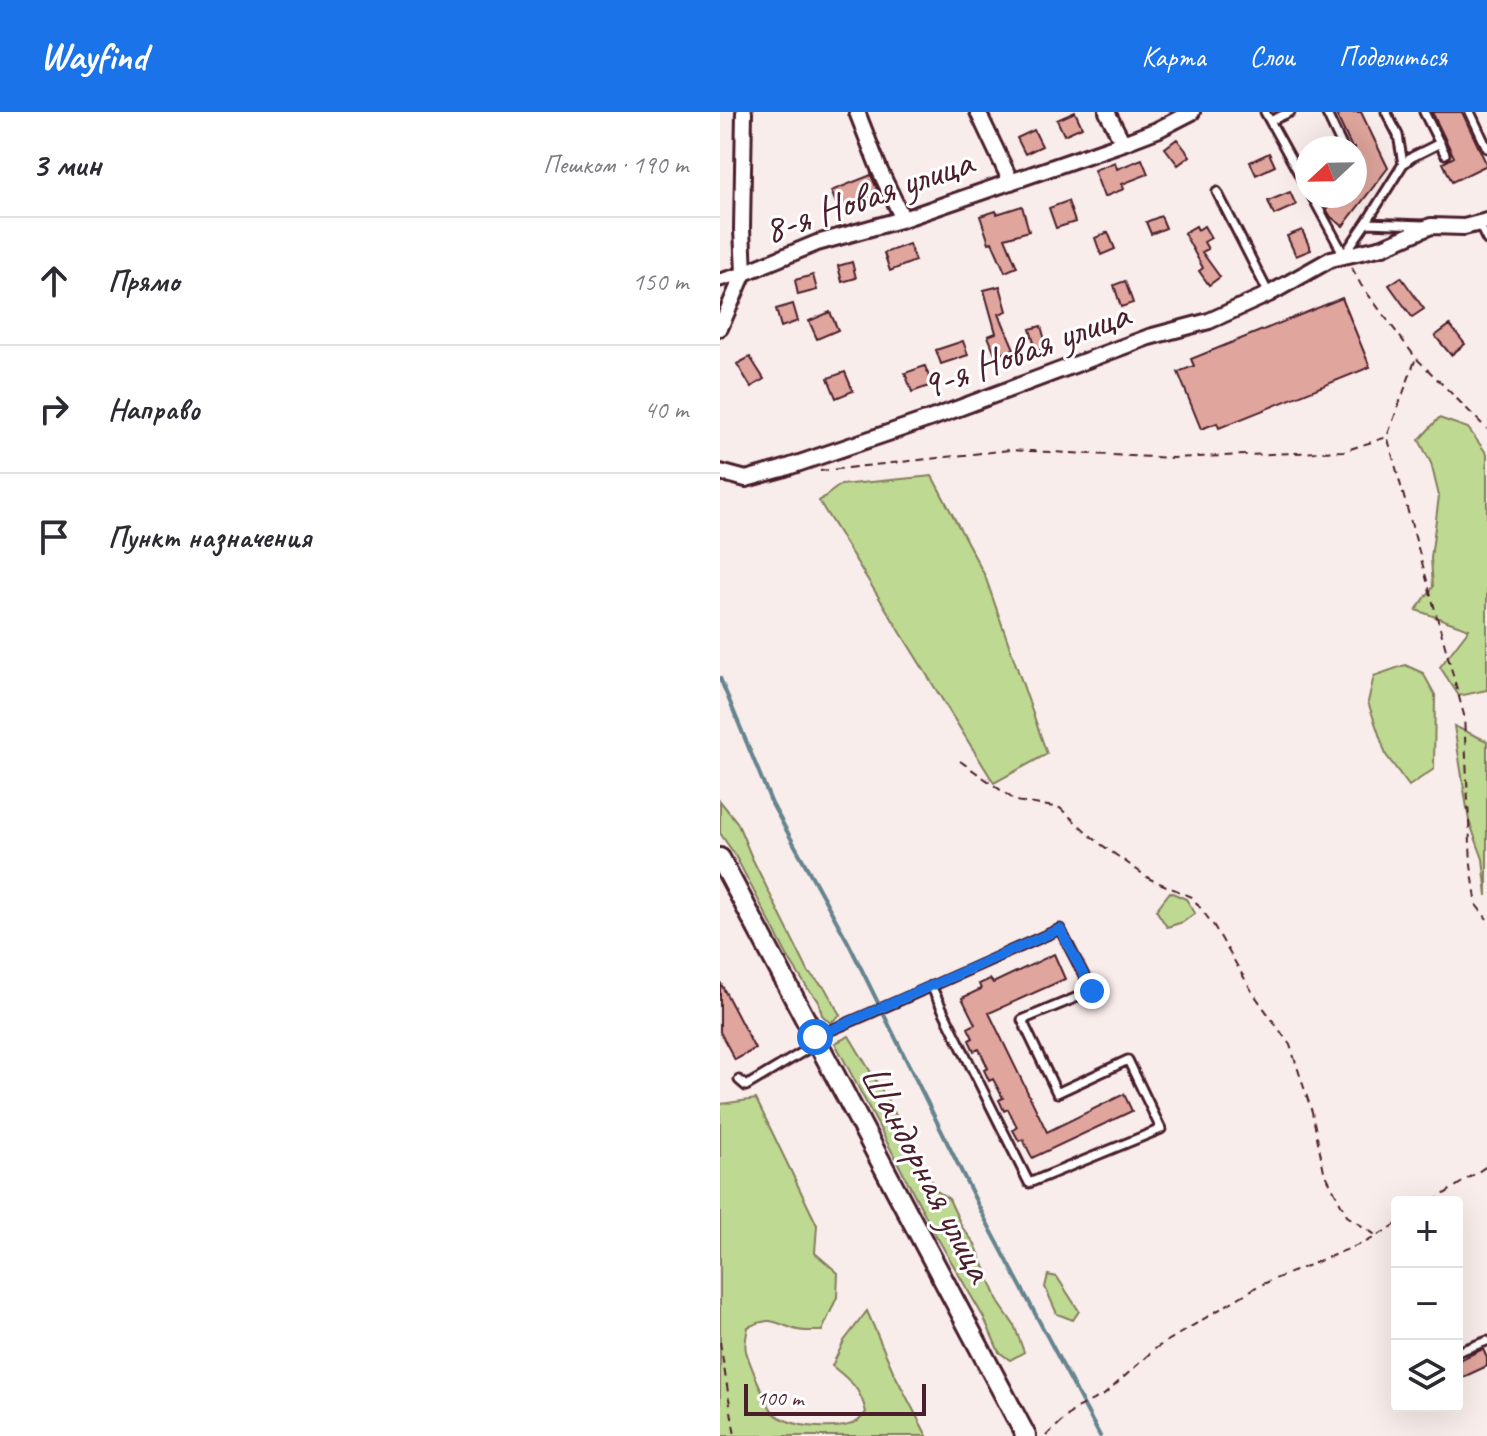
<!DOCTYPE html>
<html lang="ru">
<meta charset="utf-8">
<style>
body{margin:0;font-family:Caveat,sans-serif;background:#f7f7f7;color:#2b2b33}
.controls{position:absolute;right:24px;bottom:24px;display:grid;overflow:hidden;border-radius:8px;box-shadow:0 8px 32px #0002}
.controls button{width:72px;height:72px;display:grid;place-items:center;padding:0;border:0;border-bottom:2px solid #e1e1e2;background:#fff;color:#2b2b33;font:40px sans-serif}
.compass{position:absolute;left:575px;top:24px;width:72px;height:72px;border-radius:50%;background:#fff;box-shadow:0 8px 32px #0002;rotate:248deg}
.scale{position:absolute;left:24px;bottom:20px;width:182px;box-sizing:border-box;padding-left:8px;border:4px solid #4a1f2b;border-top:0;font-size:22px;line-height:28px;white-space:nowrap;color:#4a1f2b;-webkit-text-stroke:6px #fff;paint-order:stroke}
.stop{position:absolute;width:24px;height:24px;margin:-18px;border:6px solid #1a73e8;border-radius:50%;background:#fff}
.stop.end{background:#1a73e8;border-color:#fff;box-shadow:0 2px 8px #0008}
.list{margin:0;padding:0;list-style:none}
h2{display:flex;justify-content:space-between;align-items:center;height:104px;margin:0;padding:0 32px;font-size:34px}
h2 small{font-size:26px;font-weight:400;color:#7c7c81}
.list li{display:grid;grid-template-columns:52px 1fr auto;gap:24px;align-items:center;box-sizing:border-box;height:128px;padding:0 32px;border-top:2px solid #e1e1e2}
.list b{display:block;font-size:30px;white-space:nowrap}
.list em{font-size:26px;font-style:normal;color:#7c7c81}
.icon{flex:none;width:44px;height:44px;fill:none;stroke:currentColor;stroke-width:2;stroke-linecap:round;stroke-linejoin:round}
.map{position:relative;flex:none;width:767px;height:1324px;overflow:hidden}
header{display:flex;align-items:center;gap:48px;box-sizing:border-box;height:112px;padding:0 40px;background:#1a73e8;color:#fff}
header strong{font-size:38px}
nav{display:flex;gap:44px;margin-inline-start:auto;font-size:28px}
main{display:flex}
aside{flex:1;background:#fff}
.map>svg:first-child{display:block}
.green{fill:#bed991;stroke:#847c5e;stroke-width:2}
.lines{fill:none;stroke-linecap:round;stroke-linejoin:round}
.stream{stroke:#65848e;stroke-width:4}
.building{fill:#e0a69d;stroke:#4a1f2b;stroke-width:2}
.service-casing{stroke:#4a1f2b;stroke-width:13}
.pedestrian-casing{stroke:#4a1f2b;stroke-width:17}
.minor-casing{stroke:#4a1f2b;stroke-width:20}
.tertiary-casing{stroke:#4a1f2b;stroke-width:24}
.path{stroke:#4a1f2b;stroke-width:2;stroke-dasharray:8 6;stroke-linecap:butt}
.service{stroke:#fff;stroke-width:7}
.pedestrian{stroke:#fff;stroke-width:11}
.minor{stroke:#fff;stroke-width:14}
.tertiary{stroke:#fff;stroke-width:18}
.route{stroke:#1a73e8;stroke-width:10}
.labels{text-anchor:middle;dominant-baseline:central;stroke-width:6;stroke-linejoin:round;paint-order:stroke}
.street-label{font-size:40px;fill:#4a1f2b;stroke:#fff}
</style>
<header>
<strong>Wayfind</strong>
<nav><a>Карта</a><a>Слои</a><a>Поделиться</a></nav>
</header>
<main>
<aside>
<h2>3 мин<small>Пешком · 190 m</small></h2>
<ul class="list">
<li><svg class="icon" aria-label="ahead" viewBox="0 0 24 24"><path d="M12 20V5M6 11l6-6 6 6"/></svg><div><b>Прямо</b></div><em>150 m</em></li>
<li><svg class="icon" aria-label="right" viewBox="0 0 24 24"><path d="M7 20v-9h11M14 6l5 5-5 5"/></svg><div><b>Направо</b></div><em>40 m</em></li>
<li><svg class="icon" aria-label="arrive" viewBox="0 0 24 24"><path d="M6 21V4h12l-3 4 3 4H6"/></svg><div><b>Пункт назначения</b></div></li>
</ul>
</aside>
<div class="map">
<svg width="767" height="1324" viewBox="0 0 767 1324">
<rect width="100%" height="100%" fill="#f9edeb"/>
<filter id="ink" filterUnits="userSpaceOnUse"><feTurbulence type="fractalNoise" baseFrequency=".0125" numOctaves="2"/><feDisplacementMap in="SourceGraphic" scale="16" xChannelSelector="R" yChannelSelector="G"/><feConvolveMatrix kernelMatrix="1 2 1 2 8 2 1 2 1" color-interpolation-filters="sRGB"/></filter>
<g filter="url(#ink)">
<path class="green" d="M719 306 748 316 767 342V578L739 584 720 555 749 517 696 498 713 475 711 446 719 384 711 351 699 328Z
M212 364 265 464 327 642 274 671 99 389 120 373Z
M685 553 703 561 715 583 714 657 689 674 666 643 648 590 654 564Z
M734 614 767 629V784L763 747 749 709Z
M0 689 17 710 32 746 89 861 105 876 120 903 110 911 102 903 98 888 88 877 69 847 15 743 0 721Z
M450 780 466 787 475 801 463 810 447 815 436 798Z
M129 924 167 987 217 1079 229 1087 242 1115 255 1132 279 1191 294 1213 304 1240 290 1248 279 1240 264 1206 214 1120 115 931Z
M36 987 97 1113 95 1141 118 1161 117 1185 102 1219C93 1219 82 1220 74 1217 51 1209 52 1205 28 1215 27 1222 24 1232 26 1239 29 1250 47 1294 54 1301 70 1316 120 1320 138 1309 139 1308 145 1302 146 1300 140 1276 131 1269 112 1254L124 1229 147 1199 173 1259 207 1324H0V992Z
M328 1163 337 1165 359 1199 353 1208 337 1202 325 1175Z"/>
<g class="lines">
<path class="stream" d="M0 566 52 692 128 830 264 1105 380 1324"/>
</g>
<path class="building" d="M355 0 362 15 344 23 337 8Z
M615 0H641L668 56 623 114 611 105 606 97 617 84H635V61L641 53 635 41V36H632Z
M712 0H742L767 53 732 70 723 51 734 45Z
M314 18 322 34 305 42 297 26Z
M457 27 470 44 458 53 445 36Z
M549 41 555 54 536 63 530 50Z
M422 47 428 62 402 72 404 77 384 85 374 58 395 50 397 57Z
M151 63 159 82 119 98 111 79Z
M570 80 576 93 554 103 548 89Z
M348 89 355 110 336 116 329 96Z
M302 94 309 119 285 126 297 155 285 160 272 130 269 131 260 104 276 99 277 102Z
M441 104 446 116 431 122 426 110Z
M476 114 478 118 484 114 491 126 484 130 488 137 482 140 500 165 489 173 479 159 483 156 464 121Z
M582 118 591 138 576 144 567 124Z
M388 120 395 137 381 143 375 126Z
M189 132 195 149 170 159 164 141Z
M132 150 136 166 122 170 118 154Z
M93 163 97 178 78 183 75 168Z
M681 165 704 197 692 205 669 173Z
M405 169 413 191 401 195 394 173Z
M280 174 287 199 279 202 294 237 276 244 268 224 276 221 264 178Z
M622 186 650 255 499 316 497 311 481 317 458 260 474 254 471 247Z
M73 192 78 209 61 215 56 197Z
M110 200 118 218 97 227 89 209Z
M730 213 745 232 731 243 715 224Z
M321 214 327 235 316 238 310 217Z
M243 229 248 243 221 252 216 238Z
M30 245 44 267 31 275 17 252Z
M205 254 212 273 192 280 185 261Z
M125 260 133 279 116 286 108 266Z
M334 842 345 867 269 901 327 1020 404 982 412 999 312 1046 303 1027 299 1029 293 1018 297 1015 288 997 284 999 279 988 283 986 273 967 269 969 264 958 268 956 259 937 254 939 249 928 253 926 248 916 255 912 242 886 261 877 259 872 270 867 273 871Z
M0 870 35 937 15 948 0 920Z
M763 1237 767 1246V1254L737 1268V1249Z"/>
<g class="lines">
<g class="service-casing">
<path id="service" d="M545 0 587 76
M606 0 623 36
M666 0 678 23 683 52
M704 0 725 42
M750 0 767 36
M550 9 570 0
M497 80 549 182
M592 84 624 143 646 111
M759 112 767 128
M704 113 646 111 683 52 692 45 720 31
M97 924C178 890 259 853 340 817L372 879 302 908 337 981 408 948 441 1017 309 1071 211 874
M19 968 26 974 96 932
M737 1240 767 1229"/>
</g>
<g class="pedestrian-casing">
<path id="pedestrian" d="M0 168 24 161"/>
</g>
<g class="minor-casing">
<path id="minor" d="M137 0 160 59 183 107
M258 0 291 70
M387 0 403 31
M24 161 97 131 183 107 403 31 437 18 472 0
M0 216 24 161 22 117 24 0
M0 360 26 367 62 357 215 305 429 225 489 209 549 182 611 147 663 135 711 114 744 115 767 109"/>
</g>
<g class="tertiary-casing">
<path id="tertiary" d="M0 746 306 1324"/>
</g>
<path class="path" d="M632 156 641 173 696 246 767 317
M668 327 744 603 751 753 757 794 767 807
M100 359 289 338 453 346 624 339 667 325 696 246
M240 649 296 689 340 696 379 731 430 767 472 785 494 814 533 881 570 933 592 1000 604 1059 627 1104 657 1124
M712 1090 767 1054
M0 1230 15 1324
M326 1324 356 1296 384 1283 436 1236 538 1174 648 1129 677 1112"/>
<use href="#service" class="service"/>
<use href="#pedestrian" class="pedestrian"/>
<use href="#minor" class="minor"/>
<use href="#tertiary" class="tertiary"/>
</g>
</g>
<g class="lines" filter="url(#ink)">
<path class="route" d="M95 925 340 817 372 879"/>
</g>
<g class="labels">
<g class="street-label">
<text transform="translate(148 84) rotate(-19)">8-я Новая улица</text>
<text transform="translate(305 238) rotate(-20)">9-я Новая улица</text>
<text transform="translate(207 1061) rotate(62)">Шандорная улица</text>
</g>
</g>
</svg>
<div class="controls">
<button>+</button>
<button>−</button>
<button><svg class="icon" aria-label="layers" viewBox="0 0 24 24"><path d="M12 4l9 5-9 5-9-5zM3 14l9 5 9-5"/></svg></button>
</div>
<svg class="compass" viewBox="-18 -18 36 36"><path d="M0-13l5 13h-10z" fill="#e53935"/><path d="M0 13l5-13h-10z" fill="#7c7c81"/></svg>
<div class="scale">100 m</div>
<div class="stop" style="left:95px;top:925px"></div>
<div class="stop end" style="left:372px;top:879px"></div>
</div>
</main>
